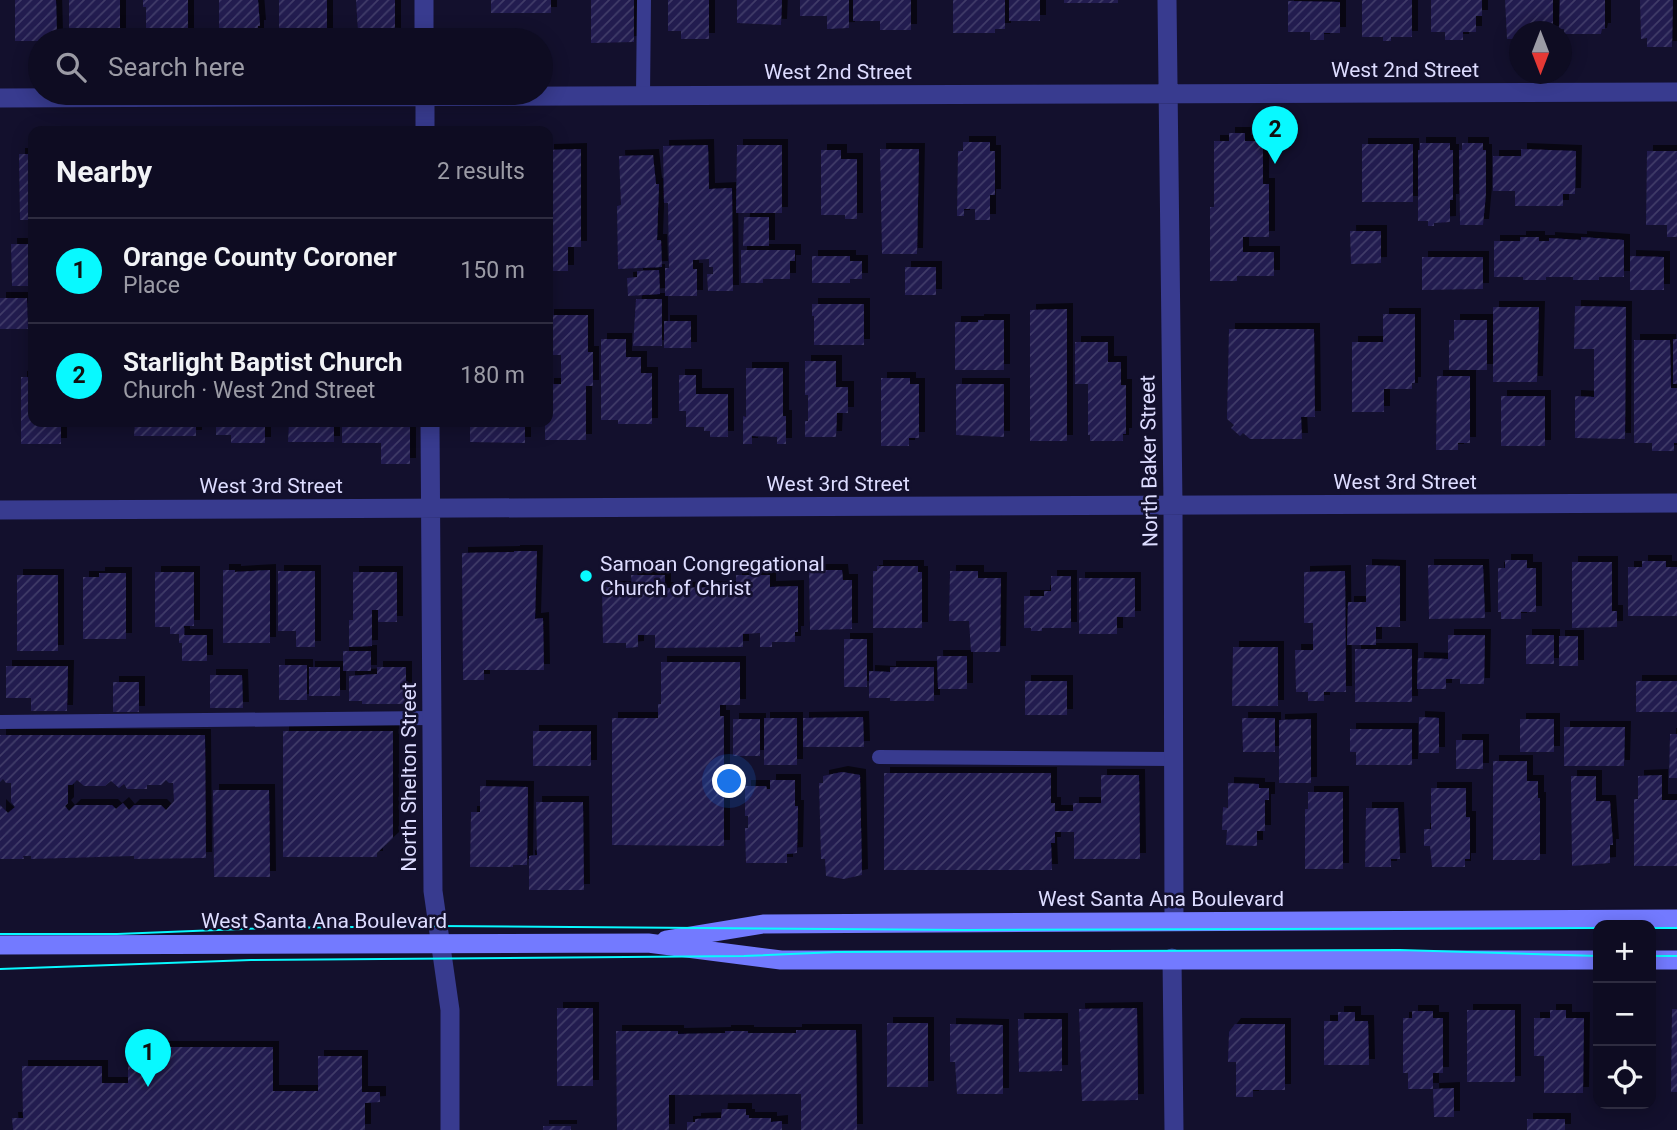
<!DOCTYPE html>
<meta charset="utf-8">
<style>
body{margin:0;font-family:Roboto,sans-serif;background:#17152a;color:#f1f3f6}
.controls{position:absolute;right:21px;bottom:21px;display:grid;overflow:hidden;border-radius:14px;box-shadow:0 4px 18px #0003}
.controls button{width:63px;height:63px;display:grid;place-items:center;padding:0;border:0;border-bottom:2px solid #2e2c40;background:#0e0c22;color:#f1f3f6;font:35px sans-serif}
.compass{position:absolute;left:1509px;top:21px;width:63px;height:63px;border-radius:50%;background:#0e0c22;box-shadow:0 4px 18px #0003;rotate:180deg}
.you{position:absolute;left:730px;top:782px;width:24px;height:24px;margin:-18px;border:5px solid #fff;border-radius:50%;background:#1a73e8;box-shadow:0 0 0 10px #1a73e833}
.badge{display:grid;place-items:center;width:46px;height:46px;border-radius:50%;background:#08f9ff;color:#111;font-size:23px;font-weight:700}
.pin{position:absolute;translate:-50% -58px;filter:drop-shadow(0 2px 4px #0008)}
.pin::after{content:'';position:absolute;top:37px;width:24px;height:21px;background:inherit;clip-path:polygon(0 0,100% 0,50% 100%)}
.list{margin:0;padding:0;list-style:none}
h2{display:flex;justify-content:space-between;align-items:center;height:91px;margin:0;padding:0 28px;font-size:30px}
h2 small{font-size:23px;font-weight:400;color:#9b9ba5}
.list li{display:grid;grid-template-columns:46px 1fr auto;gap:21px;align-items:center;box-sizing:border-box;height:105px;padding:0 28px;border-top:2px solid #2e2c40}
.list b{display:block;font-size:26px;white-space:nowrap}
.list p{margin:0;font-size:23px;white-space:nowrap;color:#9b9ba5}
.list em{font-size:23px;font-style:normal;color:#9b9ba5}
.icon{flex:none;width:38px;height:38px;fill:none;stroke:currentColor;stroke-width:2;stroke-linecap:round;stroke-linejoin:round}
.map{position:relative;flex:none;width:1677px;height:1130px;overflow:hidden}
.search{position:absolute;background:#0e0c22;box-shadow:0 4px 18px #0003;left:28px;top:28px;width:525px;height:77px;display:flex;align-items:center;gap:18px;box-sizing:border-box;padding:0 24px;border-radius:38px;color:#9b9ba5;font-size:26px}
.panel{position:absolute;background:#0e0c22;box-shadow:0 4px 18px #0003;left:28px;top:126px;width:525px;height:301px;border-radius:14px}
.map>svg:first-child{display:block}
.building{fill:url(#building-hatch);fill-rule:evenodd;filter:url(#shadow)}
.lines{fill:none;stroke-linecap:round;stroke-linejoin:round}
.service{stroke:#383b8f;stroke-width:14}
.minor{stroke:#383b8f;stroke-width:19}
.secondary{stroke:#737aff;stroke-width:19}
.tram{stroke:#08f9ff;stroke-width:2}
.poi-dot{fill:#08f9ff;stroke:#13102d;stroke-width:2.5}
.labels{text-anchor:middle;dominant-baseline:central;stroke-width:5;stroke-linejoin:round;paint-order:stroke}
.street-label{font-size:21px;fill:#dddcff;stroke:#13102d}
.poi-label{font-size:21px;fill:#dddcff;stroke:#13102d;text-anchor:start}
</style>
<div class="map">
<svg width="1677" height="1130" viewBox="0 0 1677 1130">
<defs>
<pattern id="building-hatch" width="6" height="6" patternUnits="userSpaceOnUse" patternTransform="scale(1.75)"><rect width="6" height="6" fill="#211b4f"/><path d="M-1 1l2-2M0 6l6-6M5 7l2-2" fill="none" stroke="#413c69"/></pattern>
<filter id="shadow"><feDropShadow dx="6" dy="-6" stdDeviation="0" flood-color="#0009"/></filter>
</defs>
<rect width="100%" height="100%" fill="#13102d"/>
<path class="building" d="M15 0H56L57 37H41L40 41H15Z
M69 0H120V37H69Z
M143 0H188V35H146V7H143Z
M219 0H258L260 26H258V34H219Z
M279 0H327V34H279Z
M356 0H395V34L358 32Z
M491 0H551V13H491Z
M591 0H634V42L591 43Z
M668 0H709V39H681V31H668Z
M737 0H782L781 25 737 23Z
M800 0H849V28L827 29V16H800Z
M853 0H911V30H880V21H853Z
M953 0H1005V29H995V33H953Z
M1009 0H1040V21H1009Z
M1064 0H1118V3H1064Z
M1362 0H1412V37H1391V41H1383V37H1362Z
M1431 0H1482V16H1476V32H1463V40H1445V32H1431Z
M1505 0H1553V32H1520V39H1507Z
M1560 0H1605V29H1602L1601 34H1564V29H1559Z
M1640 0H1673L1672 47H1647V38L1641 39Z
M1288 1 1340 2V33H1324V40H1310V32H1288Z
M1229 133H1245V141H1263V184H1269V237H1243V252H1274V276H1237V281H1210V207H1214V141H1229Z
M963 142H990V151H995V195H990V220H975V209H964V216H957L958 151H963Z
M1420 143H1450V150H1453V200H1450V222L1434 223V226H1428V221H1418V150H1420Z
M1462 143H1483V150H1486V193L1483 225H1460L1459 150H1462Z
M1362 144H1413V202H1362Z
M708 145 709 189 732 188 733 291H708L707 274H713V267H709V259L693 260V269H697V296H665V268H669L668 203H664L663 146Z
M737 145H782V213H736Z
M581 149V247H568V271H548V150Z
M880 149H919L917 254H882Z
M1521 149 1576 151 1575 194H1563V206H1515V191H1493V156H1521Z
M821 150H841V159H857V219H845V215H821Z
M1647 151H1677V237H1667V225H1646Z
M19 154H33V286H12L11 244H29V220H20Z
M653 155 656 184H659L657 240H661L662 267 618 269 617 206 621 205 619 156Z
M744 217H769V246H743Z
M1350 231H1381V263L1351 264Z
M1520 237H1539V241H1549V238L1581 240V237L1624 240V277H1599V280H1573V277H1546V280H1523V277H1494V241H1520Z
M741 250H795V261H790V279H763V283H741Z
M812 256H850V261H862V279H850V283H812Z
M1630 256 1664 257V290H1630Z
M1422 257H1483V289L1422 290Z
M905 267H936V295H905Z
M659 270 660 294 628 296 627 278 637 277V271Z
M0 298H27L28 329H0Z
M636 299H662V346H633Z
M812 304H864V345H814V316H812Z
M1575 306 1626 307 1625 439 1575 438V396L1594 397V349H1574Z
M1493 307H1539L1537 382H1493Z
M1067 309V441H1030V310Z
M1383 314H1415V383H1412V389H1384V412H1352V342H1383Z
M548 315H588V352H593V386H586V440H545V422H548V384H561V355H548Z
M978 320H1004V370H955V322H978Z
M1454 320H1487V370H1449V340H1454Z
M664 321H691V348H664Z
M1229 329H1314L1315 417H1301L1302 439H1250L1243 433 1240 436 1231 428 1234 425 1227 419Z
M601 339H626V357H641V373H652V424H618V420H601Z
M1673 339H1677V384H1673Z
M1634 340H1670L1671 388H1677V443H1674V451H1652V443H1634Z
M1075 342H1108V362H1121V385H1126V434H1123V441H1090V435H1088V384H1075Z
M805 361H836V387H848V413H837L836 437H805V421H808V395H805Z
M746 368H783V416H786V444H777V437L752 436V444H743V416L746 417Z
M679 375H696V394H728V437H710V431H704V427H686V411H679Z
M1437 376H1470V443H1458V450H1436Z
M21 377H33V422H61V444H21Z
M881 378H910V384H919V438H909V446H881Z
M956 384H1004V437L956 435Z
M1501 396H1545V446H1501Z
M135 422H196V436H134Z
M216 422H265V443H231V435H216Z
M289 422H334V442H288Z
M342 422H410V464H381V443H342Z
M470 422H525V443L470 442Z
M514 551H537L535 619 543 618 544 670H484V680H463L462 553 514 552Z
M1505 560H1527V568H1536V612H1521V619H1501V612H1498V568H1505Z
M1642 561H1666V567H1677V616H1628V567H1642Z
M1572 562H1612V611H1617V627L1572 628Z
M1366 565 1400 566V627H1376V645H1347L1348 602H1366Z
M1428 565H1483L1485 618 1429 619Z
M877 566H918V572H922V628H873V571H877Z
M223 570H235V572L270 570V643H223Z
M809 570H842L843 580H852V629L810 630Z
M278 571H315V647H296V631H278Z
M950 571H978V578H1001L1000 652H971L969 621H949Z
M1345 571 1346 692H1324V701H1308V692H1296L1295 650H1313V623H1304V572Z
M155 572H194V626H184V635H207V661H182V643H179V634H170V627H155Z
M353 572H397V622H378V610H372V646L349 647V620H353Z
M99 573H126V639H83V577H99Z
M17 575H58V651H17Z
M631 575H665V588L736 587V575H770V587L798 586V632H795V642H772V647H760V633L743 634V647L655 648V635H638V647L626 648V643H603L602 587H632Z
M1051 576H1071V628H1042V631H1031V628H1024V596H1044V591H1051Z
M1079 578H1135V617H1117V634H1079Z
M1448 635H1485L1484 684H1460V679H1446V689H1417L1418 658 1448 659Z
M1526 635H1554V664H1526Z
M1559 636H1578V666H1559Z
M844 639H867V687H844Z
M1233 647H1278V706H1232Z
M1355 649H1412V702H1355Z
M343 651H371V671H343Z
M937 656H967V689H938Z
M661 662H740V705H720V716H724V846L612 845V718H658V704H661Z
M279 665H307V700H279Z
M6 666H68L67 711H31V698H6Z
M309 667H340V696H309Z
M377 667H406V704H362V701H349V676L377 674Z
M890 667H934V701H890V698H869V671L890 672Z
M210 675H242L243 708H210Z
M1025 681H1067V715H1025Z
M1636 681H1677V712H1636Z
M113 682H139V712H113Z
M863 717 864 747H803V718Z
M1419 717 1439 718V753H1419Z
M764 718H797V765H764Z
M1242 718H1275V752H1243Z
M733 719H760V756H733Z
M1311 719V783H1279V720Z
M1520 719H1554V752H1520Z
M1564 727H1625L1624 766H1564Z
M1350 729H1412V765H1356V752H1350Z
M283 731H393V838L377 853V857H283Z
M533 731H591V766H533Z
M1670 734H1677V778H1669Z
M0 735H205L206 858 134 859V856L31 859V856H23L24 859H0V805L8 813 15 807 11 802V783H6L3 779 0 782ZM77 780 84 786H105L111 781 119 788 124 784 127 789H147V785H161L166 780 169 783H173L174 801 166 810 161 805H134L129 810 123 803 116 809 112 805H75L69 811 65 806 68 803V785H72Z
M1456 740H1483V769H1456Z
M1493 761H1527V781H1538V798H1540V860H1493Z
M842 772 860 775 862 875 844 879 826 876 825 859H821L819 783H823V776Z
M884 773H1051V803H1055V811H1073V803H1101V775H1139L1140 859H1074V832H1055V843H1051L1052 870H884Z
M1662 775V800H1677V866H1634V799H1638V776Z
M1571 776H1596V801H1610L1613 845H1610V863L1572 866Z
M770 780H795V806H798L797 853 787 854V863H746L745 828H748V816H745V786H766L767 789H770Z
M1228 783 1259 784V788H1269V800H1265V831H1257V846L1226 845 1227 830H1222L1223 807 1228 808Z
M480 786 528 787 527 865H513V867H470L471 812H480Z
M1431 788H1466V817H1470V859H1465V867H1432L1430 846H1424V829H1431Z
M213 790H269L270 877H214Z
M1308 792H1343V869H1305V809H1308Z
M536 802H583L584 890H529V856L537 855Z
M1366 808H1398L1400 859H1391V867H1365Z
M557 1008H593V1086H557Z
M1137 1008 1138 1100 1082 1101 1079 1009Z
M1672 1009H1677V1092H1671Z
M1467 1010H1515V1082H1467Z
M1550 1010H1566V1018H1584L1583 1093H1544V1056H1534V1018H1550Z
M1412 1011H1433V1018H1443V1073H1433V1089L1454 1088V1117H1434L1433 1089H1408V1073H1403V1018H1412Z
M1338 1012H1355V1021H1368L1369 1065H1324V1021H1338Z
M1018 1019H1062V1071L1019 1072Z
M887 1023H928V1087H887Z
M950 1024 1003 1025V1094H957L955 1062H950Z
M1235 1024H1285V1090H1253V1097H1236V1062H1228L1229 1032Z
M796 1030H856L857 1130H801V1094L669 1095V1130H617L616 1031H678V1034L725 1033V1031H748V1033H796Z
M128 1047H273V1091H318V1056H362V1092H380V1102L365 1103V1130H13L12 1118H23L22 1066H102V1083H128Z
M722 1109H746V1115H749V1118H771V1122L782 1121V1130H687V1122H695V1119L721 1118Z
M1527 1119H1565V1130H1527Z
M543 1126H571V1130H543Z"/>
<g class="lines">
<path class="service" d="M643 95 644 0
M0 722 431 718
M879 757 1172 759"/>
<path class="minor" d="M424 0V40
M1167 0 1173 505 1174 921
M425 93V131
M0 98 1677 92
M430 422 433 891 450 1010V1130
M0 510 1677 503
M1172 958 1174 1130"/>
<path class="secondary" d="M666 940 763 924 1677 919
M0 945 648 943 781 960H1598
M1651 960H1677"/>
<path class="tram" d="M1651 928H1677
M0 934H117L269 928 438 926 965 930 1598 928
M1651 956H1677
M0 969 251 960 744 956 837 952 1400 950 1598 956"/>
</g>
<circle class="poi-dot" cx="586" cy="576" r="7"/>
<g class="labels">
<g class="street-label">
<text x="1405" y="70">West 2nd Street</text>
<text x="838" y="72">West 2nd Street</text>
<text transform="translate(1149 461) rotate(-91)">North Baker Street</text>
<text x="1405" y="482">West 3rd Street</text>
<text x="838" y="484">West 3rd Street</text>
<text x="271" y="486">West 3rd Street</text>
<text transform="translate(409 777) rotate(-90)">North Shelton Street</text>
<text x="1161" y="899">West Santa Ana Boulevard</text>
<text x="324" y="921">West Santa Ana Boulevard</text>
</g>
<g class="poi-label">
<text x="600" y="564">Samoan Congregational<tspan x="600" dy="24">Church of Christ</tspan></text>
</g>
</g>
</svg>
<div class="controls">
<button>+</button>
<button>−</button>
<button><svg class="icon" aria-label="locate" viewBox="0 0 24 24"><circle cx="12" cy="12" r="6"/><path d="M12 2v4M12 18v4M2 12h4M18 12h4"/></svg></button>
</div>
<svg class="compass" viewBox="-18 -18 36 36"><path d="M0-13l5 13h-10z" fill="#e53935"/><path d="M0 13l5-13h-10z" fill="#9b9ba5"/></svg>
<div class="you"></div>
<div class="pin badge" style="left:148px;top:1087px">1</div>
<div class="pin badge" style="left:1275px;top:164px">2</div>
<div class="search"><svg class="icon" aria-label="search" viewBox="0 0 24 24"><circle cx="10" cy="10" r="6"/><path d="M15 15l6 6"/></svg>Search here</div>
<section class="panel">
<h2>Nearby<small>2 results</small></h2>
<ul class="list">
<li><span class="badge">1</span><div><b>Orange County Coroner</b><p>Place</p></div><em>150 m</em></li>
<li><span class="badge">2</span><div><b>Starlight Baptist Church</b><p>Church · West 2nd Street</p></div><em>180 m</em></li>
</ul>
</section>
</div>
